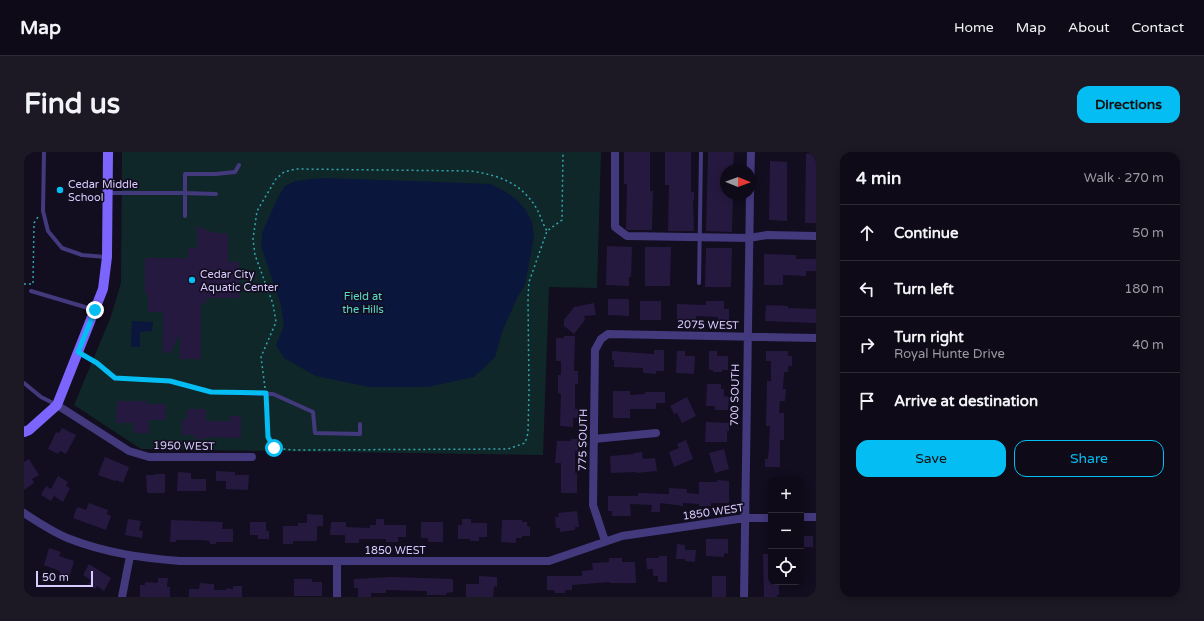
<!DOCTYPE html>
<meta charset="utf-8">
<style>
body{margin:0;font-family:"Varela Round",sans-serif;background:#1c1824;color:#f1f3f6}
.controls{position:absolute;right:12px;bottom:12px;display:grid;overflow:hidden;border-radius:8px;box-shadow:0 2px 10px #0003}
.controls button{width:36px;height:36px;display:grid;place-items:center;padding:0;border:0;border-bottom:1px solid #2e2b36;background:#0e0a17;color:#f1f3f6;font:20px sans-serif}
.compass{position:absolute;left:696px;top:12px;width:36px;height:36px;border-radius:50%;background:#0e0a17;box-shadow:0 2px 10px #0003;rotate:91deg}
.scale{position:absolute;left:12px;bottom:10px;width:57px;box-sizing:border-box;padding-left:4px;border:2px solid #d8ccfe;border-top:0;font-size:11px;line-height:14px;white-space:nowrap;color:#d8ccfe;-webkit-text-stroke:3px #120d1f;paint-order:stroke}
.stop{position:absolute;width:12px;height:12px;margin:-9px;border:3px solid #04bdf2;border-radius:50%;background:#fff}
.stop.end{background:#04bdf2;border-color:#fff;box-shadow:0 1px 4px #0008}
.list{margin:0;padding:0;list-style:none}
h2{display:flex;justify-content:space-between;align-items:center;height:52px;margin:0;padding:0 16px;font-size:17px}
h2 small{font-size:13px;font-weight:400;color:#9b9aa1}
.list li{display:grid;grid-template-columns:26px 1fr auto;gap:12px;align-items:center;box-sizing:border-box;height:56px;padding:0 16px;border-top:1px solid #2e2b36}
.list b{display:block;font-size:15px;white-space:nowrap}
.list p{margin:0;font-size:13px;white-space:nowrap;color:#9b9aa1}
.list em{font-size:13px;font-style:normal;color:#9b9aa1}
.actions{display:flex;gap:8px;padding:12px 16px}
.actions a{flex:1;padding:9px 0;border:1px solid #04bdf2;border-radius:12px;text-align:center;font-size:14px;color:#04bdf2}
.actions .main{background:#04bdf2;color:#111}
.icon{flex:none;width:22px;height:22px;fill:none;stroke:currentColor;stroke-width:2;stroke-linecap:round;stroke-linejoin:round}
.map{position:relative;flex:none;width:792px;height:445px;overflow:hidden;border-radius:12px}
header{display:flex;align-items:center;gap:24px;box-sizing:border-box;height:56px;padding:0 20px;background:#0e0a17;border-bottom:1px solid #2e2b36}
header strong{font-size:19px}
nav{display:flex;gap:22px;margin-inline-start:auto;font-size:14px}
.intro{display:flex;align-items:center;justify-content:space-between;box-sizing:border-box;height:96px;padding:0 24px}
h1{margin:0;font-size:28px}
.button{padding:10px 18px;border-radius:12px;background:#04bdf2;color:#111;font-size:14px;font-weight:700}
main{display:flex;gap:24px;padding:0 24px}
aside{flex:1;background:#0e0a17;border-radius:12px;box-shadow:0 2px 10px #0003}
.map>svg:first-child{display:block}
.green{fill:#102729}
.water{fill:#0a163b}
.building{fill:#261940}
.lines{fill:none;stroke-linecap:round;stroke-linejoin:round}
.path{stroke:#30a7ae;stroke-width:1.5;stroke-dasharray:2 3;stroke-linecap:butt}
.lane{stroke:#43397d;stroke-width:4}
.street{stroke:#43397d;stroke-width:8}
.secondary{stroke:#7b65fc;stroke-width:10}
.route{stroke:#04bdf2;stroke-width:5}
.poi-dot{fill:#04bdf2;stroke:#120d1f;stroke-width:1.5}
.labels{text-anchor:middle;dominant-baseline:central;stroke-width:3.5;stroke-linejoin:round;paint-order:stroke}
.poi-label{font-size:11px;fill:#d8ccfe;stroke:#120d1f;text-anchor:start}
.park-label{font-size:11px;fill:#5adccb;stroke:#120d1f}
.street-label{font-size:11px;fill:#d8ccfe;stroke:#120d1f}
</style>
<header>
<strong>Map</strong>
<nav><a>Home</a><a>Map</a><a>About</a><a>Contact</a></nav>
</header>
<div class="intro"><h1>Find us</h1><a class="button">Directions</a></div>
<main>
<div class="map">
<svg width="792" height="445" viewBox="0 0 792 445">
<rect width="100%" height="100%" fill="#120d1f"/>
<path class="green" d="M98 0H577L573 136 525 135 519 303 117 297 50 253 86 167 97 131Z"/>
<path class="water" d="M298 26 390 29 466 32 479 38 493 48 502 58 508 70 510 84 501 133 493 146 478 180 471 205 450 225 404 235H345L292 224 260 206 252 193 260 174 257 153 237 94 238 81 255 43 261 34 271 29Z
M108 169 129 170 128 179 116 180V195H107Z"/>
<path class="building" d="M600 0H626V39H629L628 78H604L602 77 603 32H600Z
M641 0H667V40H670V48H669L670 79H644L645 33H641Z
M684 0H710L709 18H702V42H709L708 80 682 79Z
M782 2H792V71H781Z
M746 9 763 10V69L745 68Z
M173 74 190 81H204V110H215V146H182V151H177V207H156V181L147 201 139 200V160H124V143L121 141V106H164V96H173Z
M583 94 608 95 607 125H605V134L582 133Z
M621 95H647L646 134H621Z
M682 96H708L707 135H681Z
M740 102 772 103V107H792V119H782V124L759 123V133H740Z
M584 147H605V164L584 163Z
M616 149H637V168H616Z
M682 149H700V157H705V170H694V165L672 164V168H653V152L682 153Z
M570 151 572 163 560 164 561 168 550 182 540 174V168L550 155Z
M742 153 764 154V156L792 157V171L741 169Z
M540 184H551L550 219H554V232H551V257H554V266H549V275L536 274 537 242 534 241V223H537V209H532V186H540Z
M630 198H640V219H632V222L619 221V216L590 215V208H588V199L630 202Z
M653 199H661V204H671L670 222 652 221Z
M685 199H693V204H704V218H698V220H689V218H685Z
M742 199H764V204H768V214H764V220H760L759 237H762L761 249H756L755 261H760V288H756V315H741V307H744L745 293 746 274H742L743 229H747V209H742Z
M683 232H697V237H700V244L705 245 704 258H691V254H682Z
M589 239H606V243L621 242V240H641V251H632V257H606V266H589Z
M663 245 672 264 658 271 653 261 650 262 646 254Z
M93 249H123V252H142V268H125V281H109L110 271H92Z
M163 257H182V269H206V264H217V286L182 285V287H170V283H158V267H163Z
M682 270 705 271V279H703V290H681Z
M38 276 52 283 42 302 36 299 34 302 24 297 32 280 35 281Z
M547 287H554V299H551V321H553V341H537V311H531L533 289H547Z
M662 288 669 307 650 315 645 300 655 296 653 292Z
M700 297 705 317 691 321 685 301Z
M618 300 619 307 631 306 633 319 612 321V320L587 321 586 304 610 302 609 301Z
M81 305 105 315 99 331 92 328 91 329 74 323Z
M5 307 15 323 8 327 10 331 0 338V310Z
M192 319 211 320V323H225L224 338 202 337V329H192Z
M154 320 167 321V327H182V339H153Z
M131 322H141V341H123L122 323H131Z
M34 324 44 330 42 334 46 336 39 350 30 344 27 349 17 343 22 334 27 337Z
M693 328 705 329V351H687V354H675V352L659 351V354L636 351V360H627L628 353 606 352 607 364H588V359H584V344H614V341L645 342V336L663 337V341L675 342V330H693Z
M65 351 84 358 83 362 87 364 82 378 49 366 53 355 62 358Z
M553 359 555 375H551V378L536 380V376H532L531 365H535L534 361Z
M283 362 299 363V374H293V389H269V392H259V374H274V371H283Z
M104 367 117 369 115 378 119 379 118 386 101 383Z
M352 367H360V373H382V385H374V390H362V387H335V391H321V383H306L307 370H322V375L346 376V373H352Z
M438 367H447V371H463V385H455V389H446V387H434V373H438Z
M147 368 199 370 198 377H209V390H192V392H186V389L175 388H152V390H146Z
M478 368H498V370H503V374L506 375V384H498V386H492V391L477 390Z
M226 370H242V379H245V387H234V383H226Z
M397 370H419V390H404V386H397Z
M777 384H789V395H777Z
M682 387H704V402L700 401V405L682 404Z
M653 392 661 393V398H672L671 410 661 409V407H652Z
M25 396 37 400 35 404 50 409 44 429 34 426 36 419 20 413Z
M739 402H747V432H755V443H753V445H740Z
M635 404H643V430H634V424H629V417H623L622 406H635Z
M585 406H598V410H611L612 431H586V430L548 433V438H541V441H531L530 438H523V424H558V419L569 418 568 411 585 410Z
M65 412 87 426 80 439 73 434 71 437 64 432 67 428 59 423Z
M455 424 473 425V435L470 434 469 445H442V432H455Z
M688 424H702V445H688Z
M368 425 429 427V440L422 441V443H403V439L362 438V441H347V445H334V436H330V427Z
M134 426H144L143 435H146V445H116V433H121V430L134 431Z
M270 427H288V430H298V444H270Z
M176 431 190 432V438H202V436L209 437V434H218V445H165V437H175Z"/>
<g class="lines">
<path class="path" d="M0 132H9L10 71 14 65
M241 236 237 205 252 170 249 152 231 103 229 87 233 59 243 42 252 27 260 20 272 17 447 19C473 23 496 30 511 54 516 61 518 71 523 79
M243 247 244 285 250 296 269 298 484 297 501 291 504 281 505 239 504 146 505 130 523 79 538 68 539 0"/>
<path class="lane" d="M20 0 19 59 24 79 38 96 58 103 82 105
M84 41H158L192 42
M161 64V22H192L211 20 215 13
M675 131 677 0
M7 139 71 158
M54 200 73 211 91 226 146 229 187 240 249 242 289 260 291 281 336 282V272
M0 231 17 245 33 253"/>
<path class="street" d="M591 0V75L603 84 725 86 743 83 792 84
M726 42 727 0
M33 253 105 299 125 305H228
M570 287 632 281
M0 361C15 371 30 381 46 387 82 401 118 406 156 409H525L598 384 721 366H747
M777 365H792
M581 389 569 353 571 198 577 187 584 182 792 186
M313 409V445
M98 445 106 404
M720 445 726 42"/>
<path class="secondary" d="M0 280 5 278 33 253 79 137 83 105 84 0"/>
</g>
<g class="lines">
<path class="route" d="M71 158 54 200 73 211 91 226 146 229 187 240 242 241 244 285 250 296"/>
</g>
<g class="poi-dot">
<circle cx="36" cy="38" r="4"/>
<circle cx="168" cy="128" r="4"/>
</g>
<g class="labels">
<g class="poi-label">
<text x="44" y="32">Cedar Middle<tspan x="44" dy="13">School</tspan></text>
<text x="176" y="122">Cedar City<tspan x="176" dy="13">Aquatic Center</tspan></text>
</g>
<g class="park-label">
<text x="339" y="144">Field at<tspan x="339" dy="13">the Hills</tspan></text>
</g>
<g class="street-label">
<text transform="translate(684 173) rotate(1)">2075 WEST</text>
<text transform="translate(711 243) rotate(-89)">700 SOUTH</text>
<text transform="translate(559 288) rotate(-89)">775 SOUTH</text>
<text transform="translate(160 294) rotate(1)">1950 WEST</text>
<text transform="translate(689 360) rotate(-8)">1850 WEST</text>
<text x="371" y="398">1850 WEST</text>
</g>
</g>
</svg>
<div class="controls">
<button>+</button>
<button>−</button>
<button><svg class="icon" aria-label="locate" viewBox="0 0 24 24"><circle cx="12" cy="12" r="6"/><path d="M12 2v4M12 18v4M2 12h4M18 12h4"/></svg></button>
</div>
<svg class="compass" viewBox="-18 -18 36 36"><path d="M0-13l5 13h-10z" fill="#e53935"/><path d="M0 13l5-13h-10z" fill="#9b9aa1"/></svg>
<div class="scale">50 m</div>
<div class="stop" style="left:250px;top:296px"></div>
<div class="stop end" style="left:71px;top:158px"></div>
</div>
<aside>
<h2>4 min<small>Walk · 270 m</small></h2>
<ul class="list">
<li><svg class="icon" aria-label="ahead" viewBox="0 0 24 24"><path d="M12 20V5M6 11l6-6 6 6"/></svg><div><b>Continue</b></div><em>50 m</em></li>
<li><svg class="icon" aria-label="left" viewBox="0 0 24 24"><path d="M17 20v-9H6M10 6l-5 5 5 5"/></svg><div><b>Turn left</b></div><em>180 m</em></li>
<li><svg class="icon" aria-label="right" viewBox="0 0 24 24"><path d="M7 20v-9h11M14 6l5 5-5 5"/></svg><div><b>Turn right</b><p>Royal Hunte Drive</p></div><em>40 m</em></li>
<li><svg class="icon" aria-label="arrive" viewBox="0 0 24 24"><path d="M6 21V4h12l-3 4 3 4H6"/></svg><div><b>Arrive at destination</b></div></li>
</ul>
<div class="actions"><a class="main">Save</a><a>Share</a></div>
</aside>
</main>
